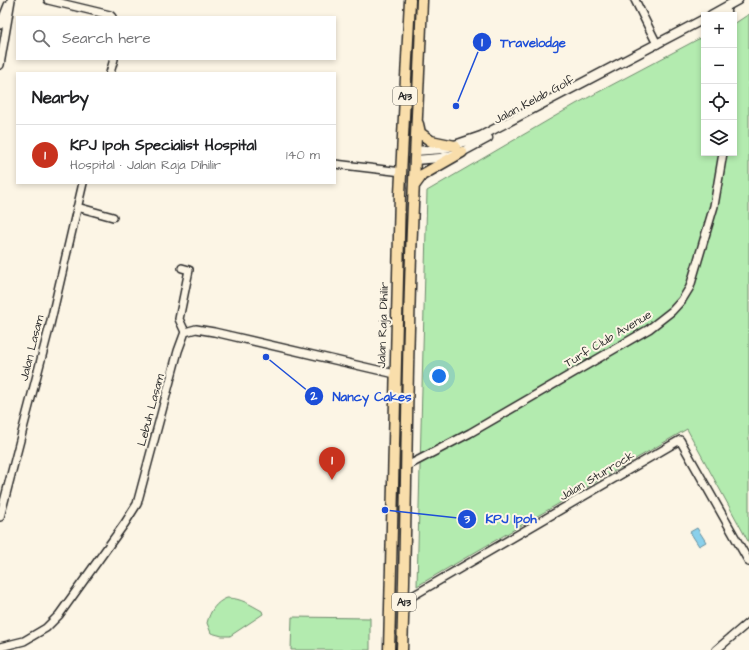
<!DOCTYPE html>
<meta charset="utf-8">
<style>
body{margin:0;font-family:"Architects Daughter",sans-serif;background:#f6f6f6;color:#202124}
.controls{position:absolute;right:12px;top:12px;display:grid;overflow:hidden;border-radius:0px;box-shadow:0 2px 6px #0003}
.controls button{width:36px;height:36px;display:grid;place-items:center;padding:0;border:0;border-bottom:1px solid #e0e0e0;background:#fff;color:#202124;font:20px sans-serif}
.you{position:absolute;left:439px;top:376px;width:14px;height:14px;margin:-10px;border:3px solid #fff;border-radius:50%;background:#1a73e8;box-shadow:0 0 0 6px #1a73e833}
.badge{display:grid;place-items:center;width:26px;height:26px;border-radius:50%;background:#c8321e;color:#fff;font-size:13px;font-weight:700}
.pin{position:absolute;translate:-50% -33px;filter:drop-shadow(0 1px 2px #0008)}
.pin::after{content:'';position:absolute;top:21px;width:14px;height:12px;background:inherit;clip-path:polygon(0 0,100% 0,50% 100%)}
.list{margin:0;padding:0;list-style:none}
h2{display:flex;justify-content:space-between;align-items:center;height:52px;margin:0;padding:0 16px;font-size:17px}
h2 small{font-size:13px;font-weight:400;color:#757577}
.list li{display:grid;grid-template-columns:26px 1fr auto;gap:12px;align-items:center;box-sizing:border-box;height:60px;padding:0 16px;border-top:1px solid #e0e0e0}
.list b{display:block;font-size:15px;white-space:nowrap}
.list p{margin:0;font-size:13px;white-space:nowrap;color:#757577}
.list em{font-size:13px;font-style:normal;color:#757577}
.icon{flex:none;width:22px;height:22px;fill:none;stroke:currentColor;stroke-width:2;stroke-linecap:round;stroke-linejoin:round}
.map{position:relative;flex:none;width:749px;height:650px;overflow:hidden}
.search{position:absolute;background:#fff;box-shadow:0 2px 6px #0003;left:16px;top:16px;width:320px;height:44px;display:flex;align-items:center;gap:10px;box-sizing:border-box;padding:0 14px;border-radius:0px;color:#757577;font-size:15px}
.panel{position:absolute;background:#fff;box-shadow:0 2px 6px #0003;left:16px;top:72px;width:320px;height:112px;border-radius:0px}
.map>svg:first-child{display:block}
.green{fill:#b3ebaf;stroke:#6f8b6d}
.water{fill:#8ad0eb;stroke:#648e9e}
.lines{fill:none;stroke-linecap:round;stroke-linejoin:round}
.minor-casing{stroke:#2b2b2b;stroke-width:10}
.tertiary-casing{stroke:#2b2b2b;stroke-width:11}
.primary-casing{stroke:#2b2b2b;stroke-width:13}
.minor{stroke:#fcf5e5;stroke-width:7}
.tertiary{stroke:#fcf5e5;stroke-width:8}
.primary{stroke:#f9deab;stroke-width:10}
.labels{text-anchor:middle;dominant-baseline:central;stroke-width:4;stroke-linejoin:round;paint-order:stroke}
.shield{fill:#fcf5e5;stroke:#6a6863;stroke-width:1}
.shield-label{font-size:11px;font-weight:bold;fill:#2b2b2b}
.street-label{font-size:12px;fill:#2b2b2b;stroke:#fcf5e5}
.leader{fill:none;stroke:#1d4ed8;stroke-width:1.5}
.callout-dot{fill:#1d4ed8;stroke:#fcf5e5;stroke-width:1.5}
.mark-label{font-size:12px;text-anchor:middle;font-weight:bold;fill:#fff}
.callout-label{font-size:13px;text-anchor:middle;font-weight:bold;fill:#1d4ed8;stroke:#fcf5e5;stroke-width:4;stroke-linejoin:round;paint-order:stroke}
</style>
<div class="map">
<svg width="749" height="650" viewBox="0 0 749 650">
<rect width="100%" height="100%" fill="#fcf5e5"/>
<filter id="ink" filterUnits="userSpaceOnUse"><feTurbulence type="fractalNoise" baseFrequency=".025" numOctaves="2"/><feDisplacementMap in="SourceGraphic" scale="8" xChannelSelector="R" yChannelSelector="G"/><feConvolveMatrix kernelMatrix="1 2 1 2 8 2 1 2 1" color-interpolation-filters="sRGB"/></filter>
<g filter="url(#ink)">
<path class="green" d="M749 14V543L687 429 417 586 427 191 576 104 704 36V153H734V24Z
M227 598C241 598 251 605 262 611L263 614 230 636H222L211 633 207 623C210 611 216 602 227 598Z
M292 617 370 618V650H291Z"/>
<path class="water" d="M697 528 706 542 699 546 690 532Z"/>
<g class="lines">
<g class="minor-casing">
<path id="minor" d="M48 0 110 15 112 17
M635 0 657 44
M726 8 727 15
M0 25 8 5
M0 65 11 0
M110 73 114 59
M335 164 402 172
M77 207 113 217
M182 268 189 270 179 319 185 332
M407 466 470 433 649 329 672 311 682 300 690 287 714 206 723 153
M0 517 49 329 83 183
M404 601 680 440 749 562
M0 647 24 641 46 628 59 615 125 523 137 504 178 351 185 332 196 329 214 332 395 374
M716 650 749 622"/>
</g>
<g class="tertiary-casing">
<path id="tertiary" d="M711 15 738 0
M415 151 443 149 481 136 704 19
M415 160 440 158 462 152 488 138"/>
</g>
<g class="primary-casing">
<path id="primary" d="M418 124 420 133 431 141 455 146
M414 186 422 175 462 152
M389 650 400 194 410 0
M402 650C406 542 406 434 409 327 411 218 418 109 422 0"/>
</g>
<use href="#minor" class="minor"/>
<use href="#tertiary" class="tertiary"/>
<use href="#primary" class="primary"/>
</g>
</g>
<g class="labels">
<g class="shield">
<rect x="393" y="87" width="24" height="18" rx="3"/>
<rect x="392" y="593" width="24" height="18" rx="3"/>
</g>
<g class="shield-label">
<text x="405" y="96">A13</text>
<text x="404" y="602">A13</text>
</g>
<g class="street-label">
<text transform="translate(534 100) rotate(-28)">Jalan Kelab Golf</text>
<text transform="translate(383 325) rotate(-88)">Jalan Raja Dihilir</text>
<text transform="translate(608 339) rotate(-31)">Turf Club Avenue</text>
<text transform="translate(32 348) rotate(-76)">Jalan Lasam</text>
<text transform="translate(151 410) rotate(-75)">Lebuh Lasam</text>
<text transform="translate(597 476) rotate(-31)">Jalan Sturrock</text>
</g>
</g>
<path class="leader" d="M456 106L482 42M266 357L314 396M385 510L467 519"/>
<g class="callout-dot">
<circle cx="456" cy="106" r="4"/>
<circle cx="266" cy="357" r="4"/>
<circle cx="385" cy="510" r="4"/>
<circle cx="482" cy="42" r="10"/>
<circle cx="314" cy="396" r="10"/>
<circle cx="467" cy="519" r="10"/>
</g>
<g class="mark-label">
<text x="482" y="46">1</text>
<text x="314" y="400">2</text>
<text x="467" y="523">3</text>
</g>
<g class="callout-label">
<text x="533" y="47">Travelodge</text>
<text x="372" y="401">Nancy Cakes</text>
<text x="511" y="523">KPJ Ipoh</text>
</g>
</svg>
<div class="controls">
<button>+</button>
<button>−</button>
<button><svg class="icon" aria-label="locate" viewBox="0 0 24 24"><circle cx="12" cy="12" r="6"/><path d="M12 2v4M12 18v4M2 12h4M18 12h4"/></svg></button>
<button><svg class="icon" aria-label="layers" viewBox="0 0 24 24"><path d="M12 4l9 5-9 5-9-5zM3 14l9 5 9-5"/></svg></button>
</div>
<div class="you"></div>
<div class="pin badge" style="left:332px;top:480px">1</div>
<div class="search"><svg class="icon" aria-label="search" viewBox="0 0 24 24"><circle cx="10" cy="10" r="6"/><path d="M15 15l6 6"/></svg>Search here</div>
<section class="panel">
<h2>Nearby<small></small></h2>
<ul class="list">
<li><span class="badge">1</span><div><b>KPJ Ipoh Specialist Hospital</b><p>Hospital · Jalan Raja Dihilir</p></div><em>140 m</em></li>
</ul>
</section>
</div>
